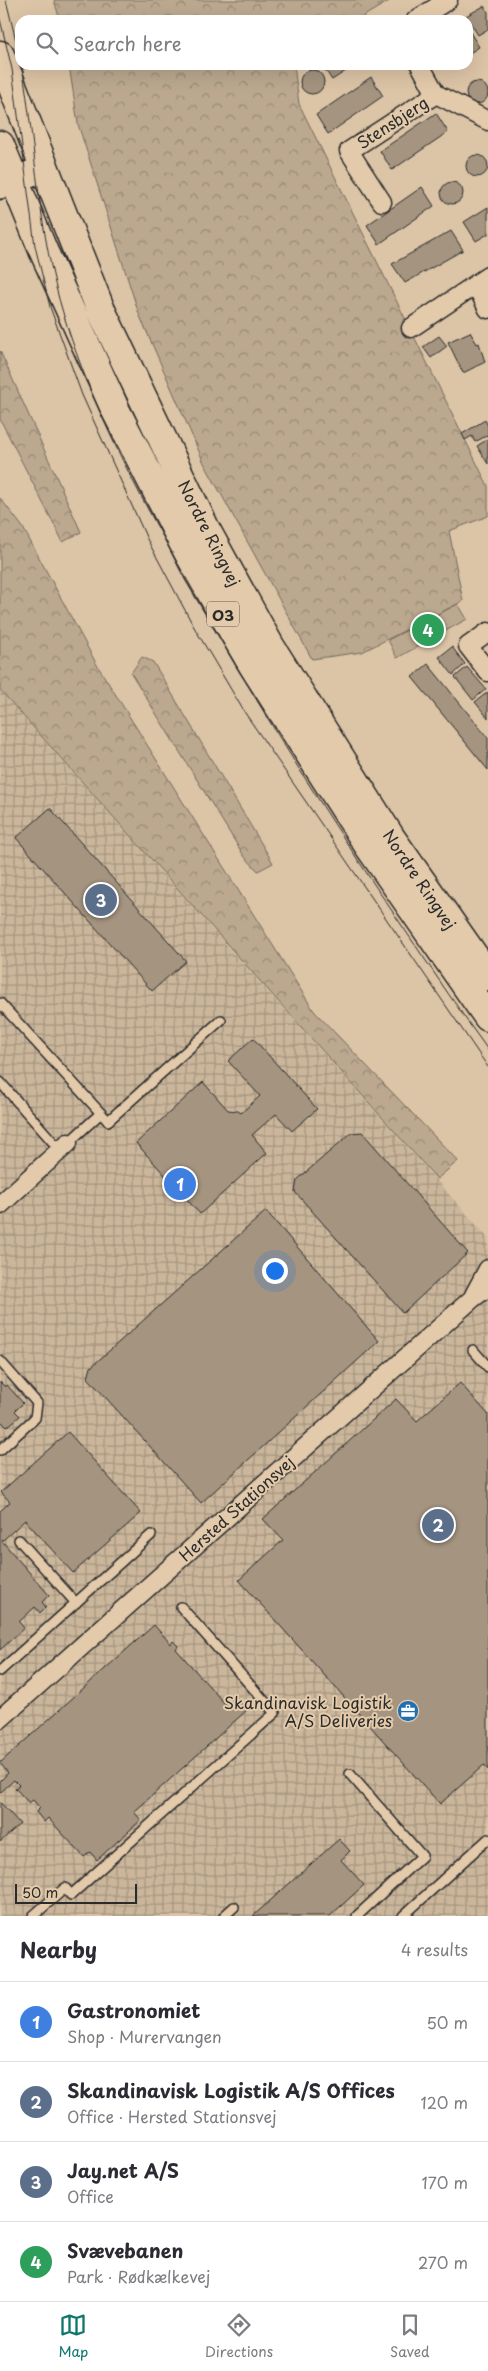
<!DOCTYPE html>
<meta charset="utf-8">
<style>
body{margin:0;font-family:"Playpen Sans",sans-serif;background:#f7f7f7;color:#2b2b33}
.scale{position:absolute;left:15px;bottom:12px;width:122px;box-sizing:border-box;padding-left:5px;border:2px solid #2b2b2b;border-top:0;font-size:14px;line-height:18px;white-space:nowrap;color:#2b2b2b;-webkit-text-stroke:4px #e3caab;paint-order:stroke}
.you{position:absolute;left:274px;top:1270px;width:18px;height:18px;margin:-12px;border:4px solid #fff;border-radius:50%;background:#1a73e8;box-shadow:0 0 0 8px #1a73e833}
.badge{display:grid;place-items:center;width:32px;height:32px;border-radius:50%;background:#0f766e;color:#fff;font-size:16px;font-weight:700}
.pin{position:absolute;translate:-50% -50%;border:2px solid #fff;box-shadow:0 1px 5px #0006}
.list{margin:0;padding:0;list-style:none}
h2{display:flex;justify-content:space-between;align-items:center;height:65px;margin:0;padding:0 20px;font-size:21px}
h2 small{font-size:16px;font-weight:400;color:#7c7c81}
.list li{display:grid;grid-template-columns:32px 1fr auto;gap:15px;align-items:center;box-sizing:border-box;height:80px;padding:0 20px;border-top:1px solid #e1e1e2}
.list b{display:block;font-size:19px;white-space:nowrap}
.list p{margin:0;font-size:16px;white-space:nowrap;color:#7c7c81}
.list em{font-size:16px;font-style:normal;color:#7c7c81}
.icon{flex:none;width:28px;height:28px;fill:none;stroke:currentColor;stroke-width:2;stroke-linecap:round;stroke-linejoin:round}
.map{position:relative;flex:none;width:488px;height:1916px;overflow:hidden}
.search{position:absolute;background:#fff;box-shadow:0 5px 20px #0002;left:15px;right:15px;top:15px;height:55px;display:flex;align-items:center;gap:12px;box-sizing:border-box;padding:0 18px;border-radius:15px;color:#7c7c81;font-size:19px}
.sheet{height:385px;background:#fff}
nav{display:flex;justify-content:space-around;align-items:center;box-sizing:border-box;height:70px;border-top:1px solid #e1e1e2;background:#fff;font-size:14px;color:#7c7c81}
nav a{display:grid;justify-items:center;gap:2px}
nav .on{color:#0f766e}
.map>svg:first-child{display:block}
.industrial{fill:url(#industrial-grid)}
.forest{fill:url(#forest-crowns);stroke:#736a5d}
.green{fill:#bba88f;stroke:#736a5d}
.building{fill:#a49480;stroke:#2b2b2b}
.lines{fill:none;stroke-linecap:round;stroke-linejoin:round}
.lane-casing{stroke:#2b2b2b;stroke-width:12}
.street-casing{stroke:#2b2b2b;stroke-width:21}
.secondary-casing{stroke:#2b2b2b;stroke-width:29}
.primary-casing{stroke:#2b2b2b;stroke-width:31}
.lane{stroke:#e3caab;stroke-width:9}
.street{stroke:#e3caab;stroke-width:18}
.secondary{stroke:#e3caab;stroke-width:25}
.primary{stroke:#e3caab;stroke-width:28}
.tram{stroke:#2b2b2b;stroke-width:1}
.labels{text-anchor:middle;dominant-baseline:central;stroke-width:4;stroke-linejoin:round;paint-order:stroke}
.shield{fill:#e3caab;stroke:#625b51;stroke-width:1}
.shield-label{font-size:15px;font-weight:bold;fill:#2b2b2b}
.street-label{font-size:16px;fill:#2b2b2b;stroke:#e3caab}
.poi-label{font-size:16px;fill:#2b2b2b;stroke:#e3caab;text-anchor:end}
</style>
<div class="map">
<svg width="488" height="1916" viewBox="0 0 488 1916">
<defs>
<pattern id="industrial-grid" width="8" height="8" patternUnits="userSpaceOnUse" patternTransform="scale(1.25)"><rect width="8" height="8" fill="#cbb69b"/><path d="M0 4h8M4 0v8" fill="none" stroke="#a5947f"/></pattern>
<pattern id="forest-crowns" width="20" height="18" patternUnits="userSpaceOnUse" patternTransform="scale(1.25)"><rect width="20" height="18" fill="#bba88f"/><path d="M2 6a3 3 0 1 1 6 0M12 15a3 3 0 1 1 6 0" fill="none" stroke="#988975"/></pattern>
</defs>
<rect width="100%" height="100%" fill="#dcc4a6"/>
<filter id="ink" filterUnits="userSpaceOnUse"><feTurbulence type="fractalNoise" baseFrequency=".02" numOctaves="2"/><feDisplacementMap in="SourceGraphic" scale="10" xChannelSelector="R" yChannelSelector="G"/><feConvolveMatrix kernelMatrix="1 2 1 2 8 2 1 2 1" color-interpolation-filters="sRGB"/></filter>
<g filter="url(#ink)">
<path class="industrial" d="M0 691 488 1238V1916H0Z"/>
<path class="forest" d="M54 0H391L357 20H60Z
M69 65H294L299 104 488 486V516L449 531 463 601 362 652 312 659 204 463 139 314 78 124Z
M0 351 81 532 63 542 0 419Z
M0 498 22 526 97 665 314 1011 458 1161 437 1179 0 690Z
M142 657 153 662 273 863 258 871 244 856 131 673Z"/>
<path class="green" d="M458 604 467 619 397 658 388 640Z"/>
<path class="building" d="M484 6 488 12V29L478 35 466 16Z
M468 29 479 47 468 54Z
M322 65H355L332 80Z
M300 82a12 12 0 1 1 24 0a12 12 0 1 1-24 0Z
M371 77 383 96 328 134 316 115Z
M466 93a11 11 0 1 1 22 0a11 11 0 1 1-22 0Z
M436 113 448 132 392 170 380 151Z
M466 166a11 11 0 1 1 22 0a11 11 0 1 1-22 0Z
M441 193a11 11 0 1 1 22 0a11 11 0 1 1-22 0Z
M422 187 434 206 379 244 367 225Z
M488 207V234L476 241 464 222Z
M451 231 463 250 405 283 392 264Z
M470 332 477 344 479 343 485 362 463 373 448 342Z
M439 336 447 346 431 358 423 347Z
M485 420 488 426V435L475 442 472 436 465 440 462 434Z
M488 439V464L477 446Z
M452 647 465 664 453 675 439 657Z
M428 664 488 738V770L412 677Z
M467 667 486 689 473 700 455 677Z
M488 692V718L475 702Z
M50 808 186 961 152 991 16 838Z
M253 1038 317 1109 292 1131 276 1114 252 1135 267 1153 200 1214 136 1143 203 1082 228 1110 238 1111 241 1113 260 1096 228 1061Z
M362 1132 468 1253 403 1313 295 1192 297 1180 351 1133Z
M266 1211 379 1341 201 1503 88 1378 91 1367Z
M0 1382 5 1387 7 1385 23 1403 15 1411 20 1416 7 1427 2 1422 0 1424Z
M460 1383 488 1414V1770L484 1765 440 1804 239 1580 283 1540 263 1519 396 1399 417 1421Z
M68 1432 141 1513 73 1573 25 1520 2 1541 49 1595 42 1602 46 1607 40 1613 35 1607 19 1622 24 1628 0 1650V1511L10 1502 1 1492Z
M154 1625 171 1644 173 1641 178 1646 176 1649 225 1704 234 1695 247 1710 134 1812 141 1820 97 1860 90 1852 84 1857 48 1818 44 1822 36 1812 40 1808 33 1800 29 1803 15 1788 19 1785 14 1780 0 1793V1781L8 1773 0 1763Z
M0 1802 20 1824 0 1842Z
M339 1839 350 1851 341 1860 364 1885 330 1916H253Z"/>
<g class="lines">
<g class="lane-casing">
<path id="lane" d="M0 1003 108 1121 221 1020
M0 1082 60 1150
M68 1143 101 1113
M473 1350 488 1367
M0 1361 37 1403 35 1418 0 1450
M19 1540 76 1603
M0 1671 151 1535
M350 1774 422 1856 357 1916
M33 1916 65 1888 71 1895 275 1713 181 1607
M224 1916 234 1907
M403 1916 488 1839"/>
</g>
<g class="street-casing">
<path id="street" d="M416 20 448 0
M420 65 436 94 488 121
M382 202 349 151 436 94
M476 285 488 309
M411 328 488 276
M488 632 468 646 488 672
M0 1205 68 1143
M474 1295 488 1269
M0 1719 473 1298 488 1287"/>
</g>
<g class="secondary-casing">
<path id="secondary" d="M0 186 44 168"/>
</g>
<g class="primary-casing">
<path id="primary" d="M0 55 100 308 205 528 270 646 391 838 488 976
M0 145 43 250 116 411 198 572 252 664 368 845 488 1017"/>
</g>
<use href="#lane" class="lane"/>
<use href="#street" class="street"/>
<use href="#secondary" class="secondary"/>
<use href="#primary" class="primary"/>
<path class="tram" d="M6 0 20 57
M0 19 12 69 35 246 50 307 82 395 147 539 194 627 245 713 488 1067
M22 65C36 151 38 232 64 316 94 415 146 508 197 597 262 714 334 826 409 936 435 974 461 1013 488 1050"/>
</g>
</g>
<defs>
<g id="office-disc" transform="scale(1.125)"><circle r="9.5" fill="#1f6fb2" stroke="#e3caab"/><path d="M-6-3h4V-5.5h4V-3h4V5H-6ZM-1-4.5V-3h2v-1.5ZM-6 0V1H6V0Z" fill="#fff"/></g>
</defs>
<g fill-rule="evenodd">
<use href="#office-disc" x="408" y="1711"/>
</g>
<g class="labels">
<rect class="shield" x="207" y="601.5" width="32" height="25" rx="4"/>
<g class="shield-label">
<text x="223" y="614">O3</text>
</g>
<g class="street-label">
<text transform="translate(392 122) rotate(-33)">Stensbjerg</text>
<text transform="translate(210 533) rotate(63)">Nordre Ringvej</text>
<text transform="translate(420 879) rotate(56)">Nordre Ringvej</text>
<text transform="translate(236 1508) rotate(-42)">Hersted Stationsvej</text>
</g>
<g class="poi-label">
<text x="392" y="1702">Skandinavisk Logistik<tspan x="392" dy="18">A/S Deliveries</tspan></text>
</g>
</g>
</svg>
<div class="scale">50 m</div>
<div class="you"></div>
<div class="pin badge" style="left:180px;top:1184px;background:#3f7fe0">1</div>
<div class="pin badge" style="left:438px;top:1525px;background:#5c6f8a">2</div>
<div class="pin badge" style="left:101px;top:900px;background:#5c6f8a">3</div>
<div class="pin badge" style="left:428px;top:630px;background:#2e9e5b">4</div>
<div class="search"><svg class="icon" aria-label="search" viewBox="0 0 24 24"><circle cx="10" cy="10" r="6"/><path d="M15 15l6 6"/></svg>Search here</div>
</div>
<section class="sheet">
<h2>Nearby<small>4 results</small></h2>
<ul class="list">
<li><span class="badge" style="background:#3f7fe0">1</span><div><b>Gastronomiet</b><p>Shop · Murervangen</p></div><em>50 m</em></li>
<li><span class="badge" style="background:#5c6f8a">2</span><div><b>Skandinavisk Logistik A/S Offices</b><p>Office · Hersted Stationsvej</p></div><em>120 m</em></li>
<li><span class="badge" style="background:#5c6f8a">3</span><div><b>Jay.net A/S</b><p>Office</p></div><em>170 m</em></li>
<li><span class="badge" style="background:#2e9e5b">4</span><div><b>Svævebanen</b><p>Park · Rødkælkevej</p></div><em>270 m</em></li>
</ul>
</section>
<nav>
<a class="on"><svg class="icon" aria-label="map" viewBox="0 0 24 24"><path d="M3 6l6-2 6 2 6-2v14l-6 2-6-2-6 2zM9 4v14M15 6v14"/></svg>Map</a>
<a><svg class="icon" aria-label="directions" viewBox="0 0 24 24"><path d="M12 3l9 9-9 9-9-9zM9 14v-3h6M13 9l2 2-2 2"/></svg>Directions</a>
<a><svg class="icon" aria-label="saved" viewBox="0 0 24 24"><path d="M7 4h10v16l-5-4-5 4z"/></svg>Saved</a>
</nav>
